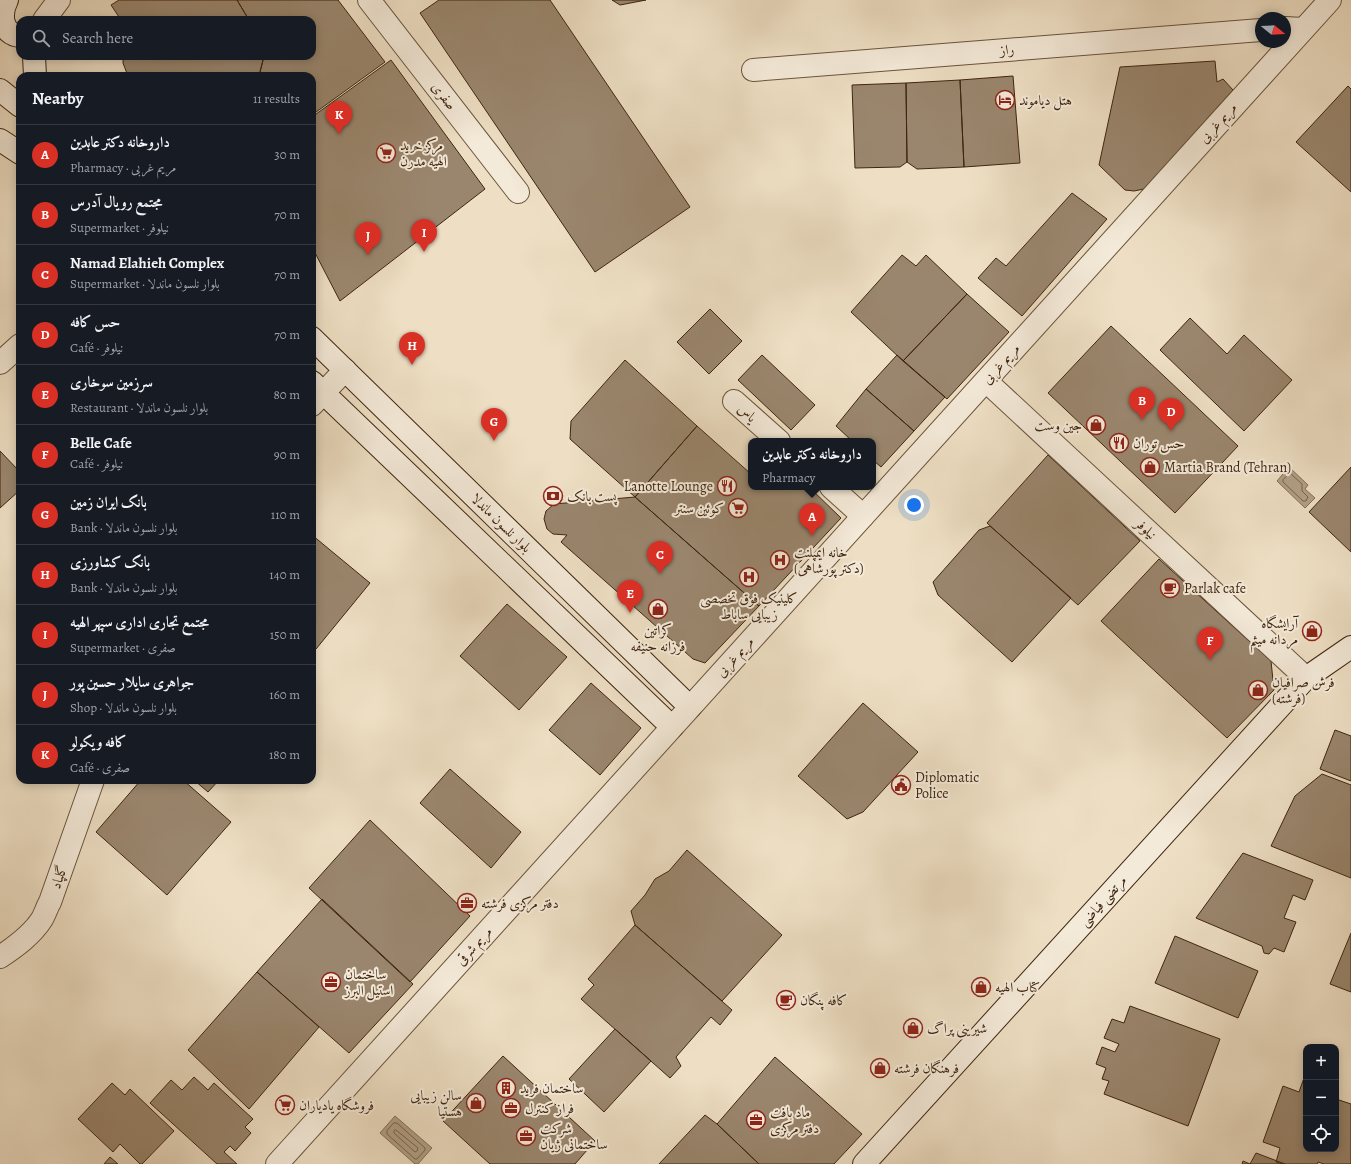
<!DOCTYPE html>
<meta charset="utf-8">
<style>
body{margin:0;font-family:Alegreya,Amiri,serif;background:#242831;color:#f1f3f6}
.controls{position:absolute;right:12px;bottom:12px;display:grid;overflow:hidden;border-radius:8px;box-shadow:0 2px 10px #0003}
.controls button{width:36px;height:36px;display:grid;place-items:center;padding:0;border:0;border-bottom:1px solid #363941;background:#171b24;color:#f1f3f6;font:20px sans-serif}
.compass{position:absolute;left:1255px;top:12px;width:36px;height:36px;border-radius:50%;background:#171b24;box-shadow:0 2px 10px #0003;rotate:108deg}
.you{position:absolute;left:914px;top:505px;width:14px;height:14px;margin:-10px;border:3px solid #fff;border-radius:50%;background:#1a73e8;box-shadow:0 0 0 6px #1a73e833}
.badge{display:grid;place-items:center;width:26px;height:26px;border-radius:50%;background:#d93025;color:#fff;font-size:13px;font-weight:700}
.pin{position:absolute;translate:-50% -33px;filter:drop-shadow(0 1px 2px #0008)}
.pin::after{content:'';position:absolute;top:21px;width:14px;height:12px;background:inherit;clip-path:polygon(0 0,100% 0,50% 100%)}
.popup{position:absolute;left:748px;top:438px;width:128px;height:52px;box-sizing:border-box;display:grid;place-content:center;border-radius:8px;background:#171b24;filter:drop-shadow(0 1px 3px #0005);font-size:13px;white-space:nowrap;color:#9ea1a6}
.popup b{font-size:15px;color:#f1f3f6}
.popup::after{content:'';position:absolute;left:50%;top:100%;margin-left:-8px;border:8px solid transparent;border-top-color:#171b24}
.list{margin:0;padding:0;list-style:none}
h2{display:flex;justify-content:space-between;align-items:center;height:52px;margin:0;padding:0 16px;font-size:17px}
h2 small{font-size:13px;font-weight:400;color:#9ea1a6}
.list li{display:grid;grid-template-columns:26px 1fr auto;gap:12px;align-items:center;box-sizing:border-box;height:60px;padding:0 16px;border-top:1px solid #363941}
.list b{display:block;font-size:15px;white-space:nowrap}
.list p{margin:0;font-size:13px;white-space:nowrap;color:#9ea1a6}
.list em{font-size:13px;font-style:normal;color:#9ea1a6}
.icon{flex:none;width:22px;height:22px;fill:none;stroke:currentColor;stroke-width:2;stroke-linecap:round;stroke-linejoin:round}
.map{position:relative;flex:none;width:1351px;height:1164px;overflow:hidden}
.search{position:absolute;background:#171b24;box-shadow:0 2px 10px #0003;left:16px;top:16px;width:300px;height:44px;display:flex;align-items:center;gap:10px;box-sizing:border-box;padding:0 14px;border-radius:12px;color:#9ea1a6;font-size:15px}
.panel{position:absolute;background:#171b24;box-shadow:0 2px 10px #0003;left:16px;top:72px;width:300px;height:712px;border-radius:12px}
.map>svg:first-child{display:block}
.water{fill:#b2a087;stroke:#846f57}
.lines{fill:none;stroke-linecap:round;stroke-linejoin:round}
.shore{stroke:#78624c;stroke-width:1}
.building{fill:#9a866e;stroke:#3f2510}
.minor-casing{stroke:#6b543d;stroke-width:24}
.tertiary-casing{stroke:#6b543d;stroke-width:24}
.secondary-casing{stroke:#3f2510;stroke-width:24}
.minor{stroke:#f4ead9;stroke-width:22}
.tertiary{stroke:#f4ead9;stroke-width:22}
.secondary{stroke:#f4ead9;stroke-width:22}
.labels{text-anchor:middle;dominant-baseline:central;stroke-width:4;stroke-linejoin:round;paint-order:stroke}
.street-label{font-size:14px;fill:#3f2510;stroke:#f4ead9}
.poi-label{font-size:14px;fill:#3f2510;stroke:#f4ead9;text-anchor:start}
</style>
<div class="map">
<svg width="1351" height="1164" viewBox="0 0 1351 1164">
<rect width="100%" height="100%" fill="#eedfc4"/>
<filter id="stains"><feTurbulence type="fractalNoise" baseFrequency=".005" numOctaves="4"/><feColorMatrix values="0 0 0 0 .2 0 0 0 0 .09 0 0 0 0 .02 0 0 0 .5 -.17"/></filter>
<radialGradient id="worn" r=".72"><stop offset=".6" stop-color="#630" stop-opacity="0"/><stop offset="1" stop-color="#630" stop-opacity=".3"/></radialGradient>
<path class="water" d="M1289 467 1308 485 1305 489 1315 498 1305 508 1277 481Z
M395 1116 432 1148 418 1164H415L380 1133Z"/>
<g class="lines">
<path class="shore" d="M1289 474H1291L1302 484V491L1308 497 1306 501H1303L1283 482V480Z
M394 1123H397L425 1148V1150L417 1159H415L387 1134V1131Z
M396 1130 418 1148 417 1151 415 1152 394 1133V1131Z"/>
</g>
<path class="building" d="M119 0H237L249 20H121L111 5Z
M237 0H338L385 62 312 115V76H259L264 56H312V20H249Z
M439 0H550L690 207 595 272 420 13Z
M612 0H646L620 5Z
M123 56H264L259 76H128L123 63Z
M391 60 485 189 340 301 312 247V117Z
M1215 61 1217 82 1223 79 1233 90 1144 189 1134 191 1125 190 1099 165 1120 67Z
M1013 76 1020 163 964 167 960 80Z
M960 80 964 167 917 169 907 162 906 83Z
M906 83 907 162 900 167 855 168 852 85Z
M1348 86 1351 89V192L1296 142Z
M1072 193 1107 219 1022 316 978 278 996 258 1006 266Z
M902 255 916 266 926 255 967 294 903 361 851 312Z
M967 294 1009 332 947 399 903 361Z
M710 309 742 341 709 374 677 342Z
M1190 318 1227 354 1244 335 1292 380 1244 431 1160 350Z
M1111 326 1238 446 1175 513 1048 393Z
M762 355 815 405 791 430 738 380Z
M897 355 945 397 914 431 866 389Z
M625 360 697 426 635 497 570 439 571 421Z
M866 389 914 431 881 467 873 460V441H852L836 426Z
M697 426 751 474V487H809L841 518 759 606 635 497Z
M0 451 20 472V490L0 508Z
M1048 455 1140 541 1078 605 987 523Z
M1351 467V552L1309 512Z
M635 497 759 606 705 663 693 659 561 542 567 535 553 534 547 529 544 519 546 511 554 504Z
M990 526 1071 598 1012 662 938 595 933 582 979 530Z
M312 535 370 583 316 649 312 646Z
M1159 559 1271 661 1274 690 1227 738 1101 621Z
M507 604 567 657 519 710 460 656Z
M591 683 641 728 600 775 549 730Z
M863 703 918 752 863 812 847 819 798 776Z
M1335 730 1351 736V781L1320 769Z
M450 769 521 832 491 868 420 803Z
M1322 774 1351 785V878L1271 846 1295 796Z
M141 780H183L231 822 167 895 96 832Z
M194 780H219L208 792Z
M370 820 470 916 410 982 309 888Z
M687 850 782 935 722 1001 635 925 631 911 645 895 655 879 669 871Z
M1243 853 1313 880 1305 900 1293 895 1284 918 1296 922 1284 952 1274 948 1269 954 1264 953 1262 946 1196 918Z
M322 899 413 984 349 1053 257 972Z
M635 925 732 1010 720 1025 711 1017 676 1057 681 1066 670 1078 581 999 594 985 588 979Z
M1351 933V992L1330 984Z
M1175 936 1258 971 1238 1018 1155 983Z
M257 972 319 1027 249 1109 188 1050Z
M1130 1006 1220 1039 1188 1126 1104 1094 1109 1081 1102 1079 1106 1068 1096 1064 1102 1047 1115 1052 1119 1044 1104 1038 1112 1019 1124 1023Z
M615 1029 651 1061 604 1112 569 1079Z
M503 1056 595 1141 575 1164H490L443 1121Z
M775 1057 862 1134 834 1164H759L717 1124Z
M1305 1075 1306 1076V1149H1336V1099L1351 1104V1164H1324L1318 1162 1317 1164H1283L1276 1162 1280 1148 1263 1142 1283 1086 1299 1092Z
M194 1077 208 1090 214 1083 253 1119 245 1127 251 1133 235 1151 230 1146 224 1152 237 1164H217L150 1103 171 1080 182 1090Z
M112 1083 125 1095 130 1089 174 1131 142 1164H140L120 1144 113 1152 78 1119Z
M705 1115 717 1124 759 1164H659Z
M1256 1153 1285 1164H1242L1243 1161 1250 1164Z
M110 1157 118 1164H104Z"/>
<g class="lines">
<g class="minor-casing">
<path id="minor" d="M369 0 518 192
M1285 28 1303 29
M753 70 1261 30
M0 363 20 345
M986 381 1306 678
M734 401 779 441
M312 405 345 370
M831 487 863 516
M0 957C15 947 32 935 42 919 45 914 47 907 50 902L93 780"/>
</g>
<g class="tertiary-casing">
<path id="tertiary" d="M44 20 59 0
M277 1164 1330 0"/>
</g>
<g class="secondary-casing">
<path id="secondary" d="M7 0C0 14 1 34 20 36
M34 56 35 76
M0 90 20 106
M0 140 20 153
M312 338 690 707
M312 382 672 727
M864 1164 1306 678 1351 647"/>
</g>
<use href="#minor" class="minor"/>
<use href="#tertiary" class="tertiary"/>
<use href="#secondary" class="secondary"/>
</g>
<defs>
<g id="hotel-ring" transform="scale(1)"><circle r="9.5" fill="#f4ead9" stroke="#8f2418" stroke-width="1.5"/><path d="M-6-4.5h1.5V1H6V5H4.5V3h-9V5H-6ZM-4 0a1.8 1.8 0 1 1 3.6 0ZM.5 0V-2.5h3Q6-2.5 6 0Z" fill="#8f2418"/></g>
<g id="supermarket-ring" transform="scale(1)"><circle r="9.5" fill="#f4ead9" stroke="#8f2418" stroke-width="1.5"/><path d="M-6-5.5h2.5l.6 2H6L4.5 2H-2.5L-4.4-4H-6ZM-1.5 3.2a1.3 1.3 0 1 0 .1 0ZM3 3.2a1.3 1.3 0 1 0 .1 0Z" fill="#8f2418"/></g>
<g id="shop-ring" transform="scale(1)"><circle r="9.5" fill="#f4ead9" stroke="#8f2418" stroke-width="1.5"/><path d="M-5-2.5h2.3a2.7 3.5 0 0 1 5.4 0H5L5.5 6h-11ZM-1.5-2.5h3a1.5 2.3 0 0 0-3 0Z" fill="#8f2418"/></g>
<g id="restaurant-ring" transform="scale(1)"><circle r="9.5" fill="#f4ead9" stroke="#8f2418" stroke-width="1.5"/><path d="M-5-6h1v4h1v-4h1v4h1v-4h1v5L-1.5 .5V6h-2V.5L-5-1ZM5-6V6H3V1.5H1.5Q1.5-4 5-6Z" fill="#8f2418"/></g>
<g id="bank-ring" transform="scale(1)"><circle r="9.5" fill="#f4ead9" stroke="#8f2418" stroke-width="1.5"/><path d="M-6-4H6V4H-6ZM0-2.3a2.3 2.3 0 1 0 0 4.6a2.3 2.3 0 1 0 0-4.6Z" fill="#8f2418"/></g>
<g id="hospital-ring" transform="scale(1)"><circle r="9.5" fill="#f4ead9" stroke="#8f2418" stroke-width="1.5"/><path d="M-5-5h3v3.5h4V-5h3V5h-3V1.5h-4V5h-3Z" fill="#8f2418"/></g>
<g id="cafe-ring" transform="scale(1)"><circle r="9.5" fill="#f4ead9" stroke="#8f2418" stroke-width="1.5"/><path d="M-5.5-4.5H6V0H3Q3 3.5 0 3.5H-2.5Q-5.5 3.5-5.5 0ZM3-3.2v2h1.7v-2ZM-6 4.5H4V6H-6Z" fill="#8f2418"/></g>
<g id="civic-ring" transform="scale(1)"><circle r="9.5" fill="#f4ead9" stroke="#8f2418" stroke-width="1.5"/><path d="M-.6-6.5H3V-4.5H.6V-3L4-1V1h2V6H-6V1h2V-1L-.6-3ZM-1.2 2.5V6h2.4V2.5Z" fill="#8f2418"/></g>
<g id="office-ring" transform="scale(1)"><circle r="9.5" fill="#f4ead9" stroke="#8f2418" stroke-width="1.5"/><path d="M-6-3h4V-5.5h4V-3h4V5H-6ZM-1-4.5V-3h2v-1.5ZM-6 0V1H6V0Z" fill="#8f2418"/></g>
<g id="building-ring" transform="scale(1)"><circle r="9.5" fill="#f4ead9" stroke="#8f2418" stroke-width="1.5"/><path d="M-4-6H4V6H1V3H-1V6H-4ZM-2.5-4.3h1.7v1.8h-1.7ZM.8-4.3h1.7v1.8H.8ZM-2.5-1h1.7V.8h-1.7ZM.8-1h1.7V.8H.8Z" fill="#8f2418"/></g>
</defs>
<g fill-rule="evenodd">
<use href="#hotel-ring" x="1005" y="100"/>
<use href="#supermarket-ring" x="386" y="153"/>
<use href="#shop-ring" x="1096" y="425"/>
<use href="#restaurant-ring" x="1119" y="443"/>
<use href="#shop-ring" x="1150" y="467"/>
<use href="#restaurant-ring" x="727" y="486"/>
<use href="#bank-ring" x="553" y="496"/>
<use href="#supermarket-ring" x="738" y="508"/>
<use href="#hospital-ring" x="780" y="560"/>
<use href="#hospital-ring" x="749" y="577"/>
<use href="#cafe-ring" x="1170" y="588"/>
<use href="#shop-ring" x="658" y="609"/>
<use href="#shop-ring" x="1312" y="631"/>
<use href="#shop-ring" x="1258" y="690"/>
<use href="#civic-ring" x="901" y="785"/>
<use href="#office-ring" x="467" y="903"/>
<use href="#office-ring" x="331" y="982"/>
<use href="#shop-ring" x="981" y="987"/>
<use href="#cafe-ring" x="786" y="1000"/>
<use href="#shop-ring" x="913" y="1028"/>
<use href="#shop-ring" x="880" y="1068"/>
<use href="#building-ring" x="506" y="1088"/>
<use href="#shop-ring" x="476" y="1103"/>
<use href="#supermarket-ring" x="285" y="1105"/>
<use href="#office-ring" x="511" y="1108"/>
<use href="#office-ring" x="756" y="1120"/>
<use href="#office-ring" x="526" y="1136"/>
</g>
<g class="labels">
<g class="street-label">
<text transform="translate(1007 50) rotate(-5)">راز</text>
<text transform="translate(444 96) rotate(52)">صفری</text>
<text transform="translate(1218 123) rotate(-48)">مریم غربی</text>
<text transform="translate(1001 364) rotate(-48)">مریم غربی</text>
<text transform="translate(747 413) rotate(42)">یاس</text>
<text transform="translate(501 523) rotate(44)">بلوار نلسون ماندلا</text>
<text transform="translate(1146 529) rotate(43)">نیلوفر</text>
<text transform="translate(735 657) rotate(-48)">مریم غربی</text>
<text transform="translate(59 877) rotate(-71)">گلپاد</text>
<text transform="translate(1103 901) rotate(-48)">مرتضی فیاضی</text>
<text transform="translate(474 946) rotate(-48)">مریم شرقی</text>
</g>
<g class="poi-label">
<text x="1019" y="100">هتل دیاموند</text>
<text x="400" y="145">مرکز خرید<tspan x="400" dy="16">الهیه مدرن</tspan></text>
<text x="1082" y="425" text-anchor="end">جین وست</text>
<text x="1133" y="443">حس توران</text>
<text x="1164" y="467">Martia Brand (Tehran)</text>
<text x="713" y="486" text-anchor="end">Lanotte Lounge</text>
<text x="567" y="496">پست بانک</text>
<text x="724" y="508" text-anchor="end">کوئین سنتر</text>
<text x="794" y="552">خانه ایمپلنت<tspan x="794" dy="16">(دکتر پورشاهی)</tspan></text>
<text x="1184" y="588">Parlak cafe</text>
<text x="749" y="598" text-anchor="middle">کلینیک فوق تخصصی<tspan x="749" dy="16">زیبایی ساباط</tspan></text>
<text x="1298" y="623" text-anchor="end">آرایشگاه<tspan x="1298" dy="16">مردانه میثم</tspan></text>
<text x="658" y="630" text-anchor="middle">کراتین<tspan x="658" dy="16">فرزانه حنیفه</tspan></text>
<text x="1272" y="682">فرش صرافیان<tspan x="1272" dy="16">(فرشته)</tspan></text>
<text x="915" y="777">Diplomatic<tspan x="915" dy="16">Police</tspan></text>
<text x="481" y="903">دفتر مرکزی فرشته</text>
<text x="345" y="974">ساختمان<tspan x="345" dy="16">استیل البرز</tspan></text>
<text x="995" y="987">کتاب الهیه</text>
<text x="800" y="1000">کافه پنگان</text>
<text x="927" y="1028">شیرینی پراگ</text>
<text x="894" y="1068">فرهنگان فرشته</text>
<text x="520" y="1088">ساختمان فرید</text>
<text x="462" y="1095" text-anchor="end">سالن زیبایی<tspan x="462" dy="16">هستیا</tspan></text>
<text x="299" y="1105">فروشگاه یادیاران</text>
<text x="525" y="1108">فراز کنترل</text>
<text x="770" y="1112">ماد بافت<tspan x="770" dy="16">دفتر مرکزی</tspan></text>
<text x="540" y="1128">شرکت<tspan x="540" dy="16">ساختمانی ژیان</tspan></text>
</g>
</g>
<rect width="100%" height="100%" filter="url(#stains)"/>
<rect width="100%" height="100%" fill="url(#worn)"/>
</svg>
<div class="controls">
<button>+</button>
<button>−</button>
<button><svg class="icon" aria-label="locate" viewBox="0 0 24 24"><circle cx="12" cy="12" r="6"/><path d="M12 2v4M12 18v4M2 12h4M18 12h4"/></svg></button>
</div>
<svg class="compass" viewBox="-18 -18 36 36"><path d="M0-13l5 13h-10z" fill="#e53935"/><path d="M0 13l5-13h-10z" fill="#9ea1a6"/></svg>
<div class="you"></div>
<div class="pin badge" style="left:812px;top:536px">A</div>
<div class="popup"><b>داروخانه دکتر عابدین</b>Pharmacy</div>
<div class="pin badge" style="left:1142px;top:420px">B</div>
<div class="pin badge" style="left:660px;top:574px">C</div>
<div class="pin badge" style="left:1171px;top:431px">D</div>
<div class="pin badge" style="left:630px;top:613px">E</div>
<div class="pin badge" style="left:1210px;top:660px">F</div>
<div class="pin badge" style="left:494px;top:441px">G</div>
<div class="pin badge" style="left:412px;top:365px">H</div>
<div class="pin badge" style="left:424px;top:252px">I</div>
<div class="pin badge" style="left:368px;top:255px">J</div>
<div class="pin badge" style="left:339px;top:134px">K</div>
<div class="search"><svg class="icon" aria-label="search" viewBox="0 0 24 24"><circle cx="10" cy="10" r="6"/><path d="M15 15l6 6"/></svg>Search here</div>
<section class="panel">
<h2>Nearby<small>11 results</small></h2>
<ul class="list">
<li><span class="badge">A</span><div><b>داروخانه دکتر عابدین</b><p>Pharmacy · مریم غربی</p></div><em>30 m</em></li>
<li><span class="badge">B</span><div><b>مجتمع رویال آدرس</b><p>Supermarket · نیلوفر</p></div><em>70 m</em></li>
<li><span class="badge">C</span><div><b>Namad Elahieh Complex</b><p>Supermarket · بلوار نلسون ماندلا</p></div><em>70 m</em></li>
<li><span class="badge">D</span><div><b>حس کافه</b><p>Café · نیلوفر</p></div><em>70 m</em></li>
<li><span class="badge">E</span><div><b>سرزمین سوخاری</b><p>Restaurant · بلوار نلسون ماندلا</p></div><em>80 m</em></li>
<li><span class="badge">F</span><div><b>Belle Cafe</b><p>Café · نیلوفر</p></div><em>90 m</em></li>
<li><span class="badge">G</span><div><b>بانک ایران زمین</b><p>Bank · بلوار نلسون ماندلا</p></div><em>110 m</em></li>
<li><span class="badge">H</span><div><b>بانک کشاورزی</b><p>Bank · بلوار نلسون ماندلا</p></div><em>140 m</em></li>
<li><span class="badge">I</span><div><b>مجتمع تجاری اداری سپهر الهیه</b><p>Supermarket · صفری</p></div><em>150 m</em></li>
<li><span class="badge">J</span><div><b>جواهری سایلار حسین پور</b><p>Shop · بلوار نلسون ماندلا</p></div><em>160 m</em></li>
<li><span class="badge">K</span><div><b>کافه ویکولو</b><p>Café · صفری</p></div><em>180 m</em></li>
</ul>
</section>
</div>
